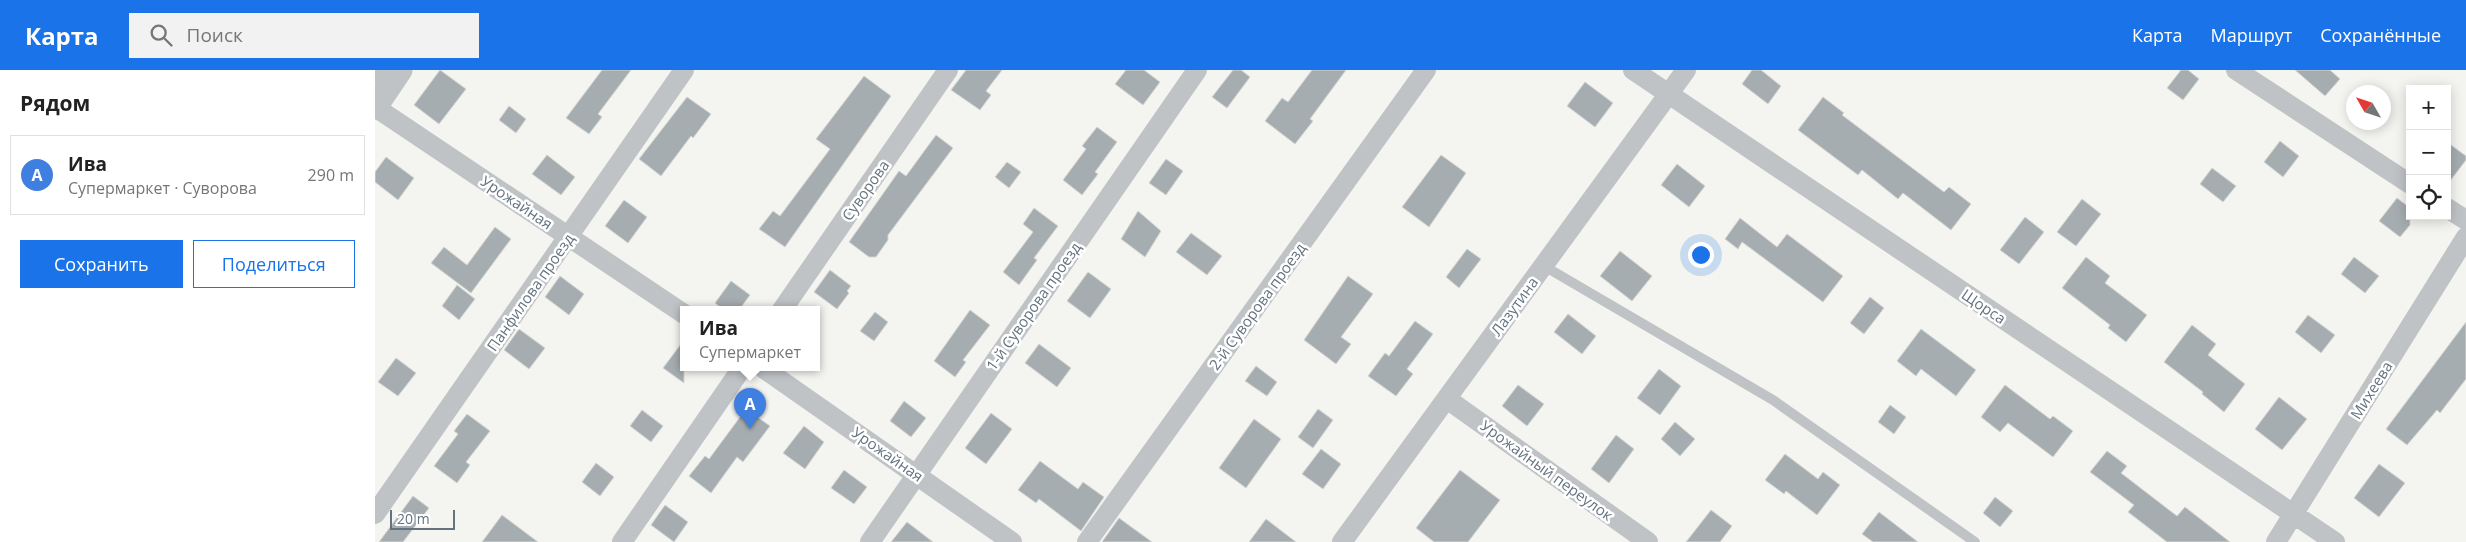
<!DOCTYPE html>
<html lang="ru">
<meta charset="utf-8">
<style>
body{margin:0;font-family:"Open Sans",sans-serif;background:#f2f2f2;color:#222}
.controls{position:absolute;right:15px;top:15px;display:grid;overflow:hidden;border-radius:0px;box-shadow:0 2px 12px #0003}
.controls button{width:45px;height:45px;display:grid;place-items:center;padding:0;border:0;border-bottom:1px solid #e0e0e0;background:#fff;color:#222;font:25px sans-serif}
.compass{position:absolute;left:1971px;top:15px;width:45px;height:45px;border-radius:50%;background:#fff;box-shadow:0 2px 12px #0003;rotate:309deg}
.scale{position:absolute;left:15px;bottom:12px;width:65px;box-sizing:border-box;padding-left:5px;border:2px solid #64737f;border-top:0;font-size:14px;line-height:18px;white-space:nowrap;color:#64737f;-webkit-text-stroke:4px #fff;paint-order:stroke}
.you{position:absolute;left:1325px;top:184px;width:18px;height:18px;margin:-12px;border:4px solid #fff;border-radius:50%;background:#1a73e8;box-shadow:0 0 0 8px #1a73e833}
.badge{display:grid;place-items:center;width:32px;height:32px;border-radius:50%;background:#1a73e8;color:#fff;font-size:16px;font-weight:700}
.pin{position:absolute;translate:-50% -41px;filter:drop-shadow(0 1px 2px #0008)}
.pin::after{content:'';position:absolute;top:26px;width:18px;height:15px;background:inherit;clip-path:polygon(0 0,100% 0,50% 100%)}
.popup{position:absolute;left:305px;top:236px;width:140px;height:65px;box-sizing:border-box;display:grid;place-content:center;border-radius:0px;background:#fff;filter:drop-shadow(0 1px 4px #0005);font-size:16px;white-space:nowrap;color:#767676}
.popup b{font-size:19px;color:#222}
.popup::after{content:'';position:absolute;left:50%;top:100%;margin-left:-10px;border:10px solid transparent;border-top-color:#fff}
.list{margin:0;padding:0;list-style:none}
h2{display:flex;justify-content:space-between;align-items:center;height:65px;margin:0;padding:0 20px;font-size:21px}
h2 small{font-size:16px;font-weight:400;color:#767676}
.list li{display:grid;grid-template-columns:32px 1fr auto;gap:15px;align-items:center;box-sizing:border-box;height:80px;margin:0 10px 10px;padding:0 10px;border:1px solid #e0e0e0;border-radius:0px}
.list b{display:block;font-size:19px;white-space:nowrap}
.list p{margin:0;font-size:16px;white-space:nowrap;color:#767676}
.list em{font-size:16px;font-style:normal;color:#767676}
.actions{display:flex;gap:10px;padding:15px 20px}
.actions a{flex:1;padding:11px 0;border:1px solid #1a73e8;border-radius:0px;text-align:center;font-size:18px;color:#1a73e8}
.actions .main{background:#1a73e8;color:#fff}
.icon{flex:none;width:28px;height:28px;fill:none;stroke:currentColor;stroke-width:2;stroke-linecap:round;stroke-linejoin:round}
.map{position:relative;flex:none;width:2091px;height:472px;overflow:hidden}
header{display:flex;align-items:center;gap:30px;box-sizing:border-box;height:70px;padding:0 25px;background:#1a73e8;color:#fff}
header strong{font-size:24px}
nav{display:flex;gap:28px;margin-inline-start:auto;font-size:18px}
.search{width:350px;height:45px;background:#f2f2f2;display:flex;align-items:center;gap:12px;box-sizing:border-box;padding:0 18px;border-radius:0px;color:#767676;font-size:19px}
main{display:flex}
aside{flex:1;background:#fff}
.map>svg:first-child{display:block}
.building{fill:#a6adb1;stroke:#d5d5d2}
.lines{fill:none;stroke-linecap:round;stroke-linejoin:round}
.service{stroke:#bfc3c6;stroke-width:10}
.minor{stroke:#bfc3c6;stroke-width:20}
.tertiary{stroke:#bfc3c6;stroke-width:25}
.labels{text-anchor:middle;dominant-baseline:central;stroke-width:5;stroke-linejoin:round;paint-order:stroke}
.street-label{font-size:15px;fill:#64737f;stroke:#fff}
</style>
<header>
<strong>Карта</strong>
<div class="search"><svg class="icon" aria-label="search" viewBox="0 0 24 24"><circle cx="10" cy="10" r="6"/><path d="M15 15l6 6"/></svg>Поиск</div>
<nav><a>Карта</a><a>Маршрут</a><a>Сохранённые</a></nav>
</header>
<main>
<aside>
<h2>Рядом<small></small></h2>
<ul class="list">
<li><span class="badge" style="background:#3f7fe0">A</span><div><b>Ива</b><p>Супермаркет · Суворова</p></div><em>290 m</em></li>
</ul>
<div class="actions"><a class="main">Сохранить</a><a>Поделиться</a></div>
</aside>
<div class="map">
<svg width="2091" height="472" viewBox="0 0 2091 472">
<rect width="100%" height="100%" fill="#f4f4f0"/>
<path class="building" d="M65 0 91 19 64 54 39 35Z
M227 0H256L223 44 227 47 214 64 191 48Z
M591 0H627L611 21 616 25 605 40 576 20Z
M751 0H769L785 12 768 35 740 14Z
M858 0H866L875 7 852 38 837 27Z
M937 0H971L935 49 938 51 920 74 890 51 907 28 913 32Z
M1377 0H1386L1406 16 1393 34 1367 14Z
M1806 0H1813L1824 9 1808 30 1792 18Z
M1920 0H1955L1965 9 1950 26Z
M489 6 516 26 410 177 384 159 398 141 405 146 455 79 441 69Z
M1210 12 1238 33 1220 57 1192 36Z
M312 27 336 44 318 68 316 66 286 106 264 89Z
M1448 27 1469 43 1467 45 1569 122 1574 117 1596 134 1576 160 1528 123 1523 129 1487 100 1483 105 1423 60Z
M134 36 151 49 141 63 124 50Z
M722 57 742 72 720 102 723 104 707 125 688 110 711 79 707 76Z
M561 65 578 78 513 165V170L501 187H494L474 172 524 101 531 106Z
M1905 71 1924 86 1908 107 1889 92Z
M2072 72 2091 86V90L2072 115Z
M172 85 200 107 186 125 157 104Z
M1066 85 1091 103 1054 157 1027 137Z
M11 87 39 108 23 130 0 112V102Z
M791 89 808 101 791 125 774 113Z
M632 92 646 102 634 118 620 107Z
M1302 94 1330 116 1314 137 1286 115Z
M1837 98 1861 116 1848 132 1825 114Z
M2022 128 2035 138V155L2025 167 2004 151Z
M1707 129 1726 144 1701 176 1682 162Z
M249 130 272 147 253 173 230 156Z
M659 138 683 156 659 188 662 190 644 215 628 202 658 162 648 154Z
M763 141 786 161 770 187 746 169Z
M1650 147 1669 162 1644 194 1625 180Z
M1365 148 1402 177 1412 164 1468 206 1448 232 1367 172 1363 179 1350 169Z
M120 157 136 169 96 223 56 193 69 177 92 195Z
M816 163 847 186 832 205 801 182Z
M1092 179 1106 189 1084 218 1071 207Z
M1245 181 1277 206 1257 231 1225 206Z
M1711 187 1735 206 1730 213 1772 245 1751 272 1733 258 1735 255 1687 218Z
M1979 187 2004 206 1990 223 1966 204Z
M455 200 476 216 472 221 474 223 462 239 439 222Z
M713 202 736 219 715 248 692 231Z
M185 206 209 224 194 245 170 227Z
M973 206 998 224 966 267 976 274 961 294 929 270Z
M356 211 375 225 364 240H349L340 233Z
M82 215 100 229 84 250 67 236Z
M1495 227 1509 238 1489 264 1475 253Z
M595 240 615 255 588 290 591 292 580 307 559 291Z
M500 242 513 252 499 271 485 261Z
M1193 244 1221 266 1207 284 1179 262Z
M1933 245 1960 265 1946 283 1920 262Z
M1040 251 1058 264 1032 299 1038 304 1021 326 993 306 1010 283 1014 286Z
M2091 252V309L2065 343 2062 340 2032 375 2011 359Z
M1817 255 1841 274 1833 285 1870 314 1849 342 1827 324 1828 322 1789 292Z
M144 259 170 278 154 299 129 280Z
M1546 259 1601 300 1581 326 1546 299 1541 306 1522 291Z
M309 270V313L288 298Z
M664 274 696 298 682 317 650 293Z
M21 288 41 303 23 326 3 312Z
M881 296 902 312 892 326 870 311Z
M1284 299 1306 316 1285 345 1262 328Z
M1143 315 1169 334 1152 356 1127 336Z
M1630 315 1675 349 1678 346 1698 361 1678 387 1633 353 1625 362 1606 347Z
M1904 327 1932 349 1907 380 1880 359Z
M529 331 551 348 536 367 515 351Z
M1515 335 1531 347 1519 364 1503 352Z
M371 339 395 356 368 392 362 387 336 423 314 406 330 386 334 389Z
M943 339 958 350 938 378 923 367Z
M267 340 288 356 276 372 255 356Z
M616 343 637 359 611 394 590 378Z
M92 344 115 361 91 392 95 395 82 413 59 396 83 364 79 361Z
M879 349 906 369 871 418 844 398Z
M1300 352 1320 369 1305 386 1286 369Z
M429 356 449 372 430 399 408 383Z
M1241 365 1259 379 1234 413 1216 399Z
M946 379 966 394 948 419 927 404Z
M1732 381 1752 396 1746 403 1802 446 1810 437 1855 472H1792L1753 442 1759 435 1715 402Z
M1410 384 1443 409 1448 402 1465 415 1442 445 1411 421 1409 424 1390 410Z
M665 391 703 419 708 412 729 427 706 461 664 429 661 433 643 420Z
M221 393 239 407 225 426 207 412Z
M2004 394 2030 413 2004 447 1979 428Z
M469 400 492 417 479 434 456 418Z
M1085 400 1125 430 1093 472H1059L1041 458Z
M38 426 54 438 28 472H4Z
M1620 427 1638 441 1625 457 1608 443Z
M290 435 313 452 299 472 276 455Z
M1336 440 1357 456 1345 472H1311Z
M1504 442 1543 472H1498L1487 464Z
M127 445 163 472H107Z
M744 448 777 472H727Z
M891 449 921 472H874Z
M532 452 558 472H516Z"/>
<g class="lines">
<path class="service" d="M1169 196 1398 330 1600 472"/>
<path class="minor" d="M1258 0 1960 472
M1861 0 2035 114
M0 1 16 13
M0 37 309 244
M2072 138 2091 150
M407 240 573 0
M388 298 637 472
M1072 329 1273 472
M0 444 309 0
M247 472 367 298
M495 472 822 0
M712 472 1051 0
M967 472 1311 0
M1901 472 2091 167"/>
<path class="tertiary" d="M0 37 25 0"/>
</g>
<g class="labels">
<g class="street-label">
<text transform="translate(490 120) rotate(-55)">Суворова</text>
<text transform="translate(142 132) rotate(34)">Урожайная</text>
<text transform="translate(155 222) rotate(-55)">Панфилова проезд</text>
<text transform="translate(658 236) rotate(-55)">1-й Суворова проезд</text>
<text transform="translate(882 236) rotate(-54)">2-й Суворова проезд</text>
<text transform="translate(1139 236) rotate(-54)">Лазутина</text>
<text transform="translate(1609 236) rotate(34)">Щорса</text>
<text transform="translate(1996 320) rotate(-58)">Михеева</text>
<text transform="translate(513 384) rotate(35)">Урожайная</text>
<text transform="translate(1172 400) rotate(36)">Урожайный переулок</text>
</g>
</g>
</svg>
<div class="controls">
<button>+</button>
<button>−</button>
<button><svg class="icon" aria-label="locate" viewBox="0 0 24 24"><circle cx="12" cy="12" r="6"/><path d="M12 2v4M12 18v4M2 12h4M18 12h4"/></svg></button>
</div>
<svg class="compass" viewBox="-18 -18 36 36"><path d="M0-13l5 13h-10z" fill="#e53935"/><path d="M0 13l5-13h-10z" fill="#767676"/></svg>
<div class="scale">20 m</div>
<div class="you"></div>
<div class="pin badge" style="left:375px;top:359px;background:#3f7fe0">A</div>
<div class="popup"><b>Ива</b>Супермаркет</div>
</div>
</main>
